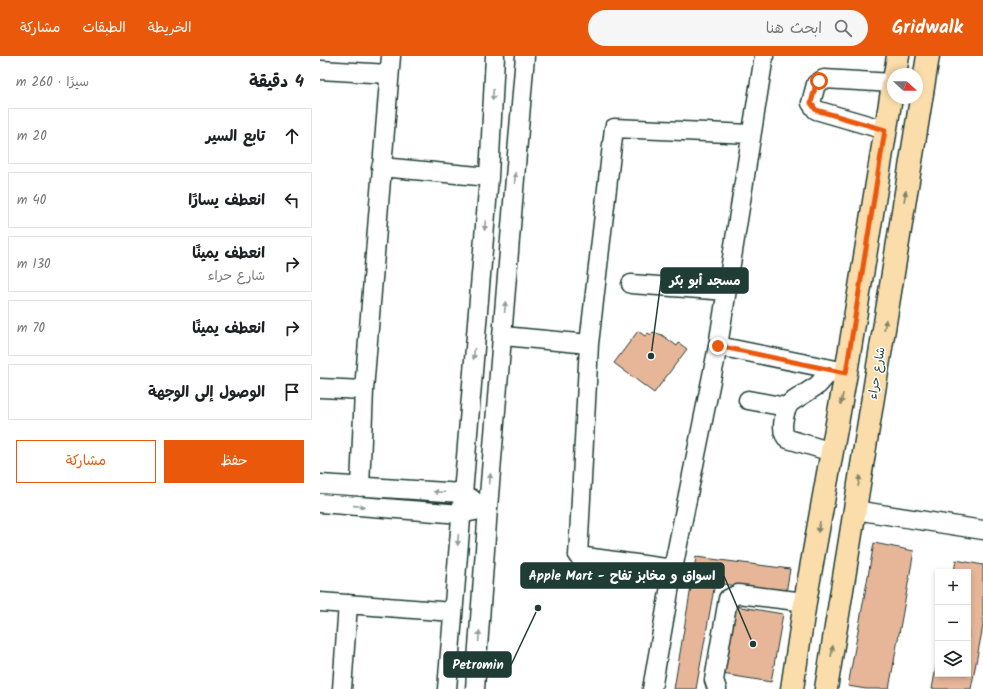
<!DOCTYPE html>
<html lang="ar">
<meta charset="utf-8">
<style>
body{margin:0;font-family:Kalam,"Playpen Sans Arabic",sans-serif;background:#f6f6f6;color:#202124;direction:rtl}
.controls{position:absolute;right:12px;bottom:12px;display:grid;overflow:hidden;border-radius:0px;box-shadow:0 2px 6px #0003}
.controls button{width:36px;height:36px;display:grid;place-items:center;padding:0;border:0;border-bottom:1px solid #e0e0e0;background:#fff;color:#202124;font:20px sans-serif}
.compass{position:absolute;left:567px;top:12px;width:36px;height:36px;border-radius:50%;background:#fff;box-shadow:0 2px 6px #0003;rotate:111deg}
.stop{position:absolute;width:12px;height:12px;margin:-9px;border:3px solid #ea580c;border-radius:50%;background:#fff}
.stop.end{background:#ea580c;border-color:#fff;box-shadow:0 1px 4px #0008}
.list{margin:0;padding:0;list-style:none}
h2{display:flex;justify-content:space-between;align-items:center;height:52px;margin:0;padding:0 16px;font-size:17px}
h2 small{font-size:13px;font-weight:400;color:#757577}
.list li{display:grid;grid-template-columns:26px 1fr auto;gap:12px;align-items:center;box-sizing:border-box;height:56px;margin:0 8px 8px;padding:0 8px;border:1px solid #e0e0e0;border-radius:0px}
.list b{display:block;font-size:15px;white-space:nowrap}
.list p{margin:0;font-size:13px;white-space:nowrap;color:#757577}
.list em{font-size:13px;font-style:normal;color:#757577}
.actions{display:flex;gap:8px;padding:12px 16px}
.actions a{flex:1;padding:9px 0;border:1px solid #ea580c;border-radius:0px;text-align:center;font-size:14px;color:#ea580c}
.actions .main{background:#ea580c;color:#fff}
.icon{flex:none;width:22px;height:22px;fill:none;stroke:currentColor;stroke-width:2;stroke-linecap:round;stroke-linejoin:round}
.map{position:relative;flex:none;width:663px;height:633px;overflow:hidden;direction:ltr}
header{display:flex;align-items:center;gap:24px;box-sizing:border-box;height:56px;padding:0 20px;background:#ea580c;color:#fff}
header strong{font-size:19px}
nav{display:flex;gap:22px;margin-inline-start:auto;font-size:14px}
.search{width:280px;height:36px;background:#f6f6f6;display:flex;align-items:center;gap:10px;box-sizing:border-box;padding:0 14px;border-radius:22px;color:#757577;font-size:15px}
main{display:flex}
aside{flex:1;background:#fff}
.map>svg:first-child{display:block}
.building{fill:#e7b699;stroke:#1f3d34}
.lines{fill:none;stroke-linecap:round;stroke-linejoin:round}
.minor-casing{stroke:#1f3d34;stroke-width:21}
.major-casing{stroke:#1f3d34;stroke-width:25}
.minor{stroke:#fff;stroke-width:18}
.major{stroke:#fbddab;stroke-width:22}
.oneway{fill:#8f9e9a}
.oneway2{fill:#82856a}
.route{stroke:#ea580c;stroke-width:5}
.labels{text-anchor:middle;dominant-baseline:central;stroke-width:3;stroke-linejoin:round;paint-order:stroke}
.street-label{font-size:12px;fill:#1f3d34;stroke:#fff}
.leader{fill:none;stroke:#1f3d34;stroke-width:1.5}
.callout-dot{fill:#1f3d34;stroke:#fff;stroke-width:1.5}
.callout{fill:#1f3d34;stroke:#1f3d34;stroke-width:1.5}
.callout-label{font-size:13px;text-anchor:middle;font-weight:bold;fill:#fff}
</style>
<header>
<strong>Gridwalk</strong>
<div class="search"><svg class="icon" aria-label="search" viewBox="0 0 24 24"><circle cx="10" cy="10" r="6"/><path d="M15 15l6 6"/></svg>ابحث هنا</div>
<nav><a>الخريطة</a><a>الطبقات</a><a>مشاركة</a></nav>
</header>
<main>
<div class="map">
<svg width="663" height="633" viewBox="0 0 663 633">
<rect width="100%" height="100%" fill="#fff"/>
<filter id="ink" filterUnits="userSpaceOnUse"><feTurbulence type="fractalNoise" baseFrequency=".025" numOctaves="2"/><feDisplacementMap in="SourceGraphic" scale="8" xChannelSelector="R" yChannelSelector="G"/><feConvolveMatrix kernelMatrix="1 2 1 2 8 2 1 2 1" color-interpolation-filters="sRGB"/></filter>
<g filter="url(#ink)">
<path class="building" d="M318 275 325 280 328 277 331 279 333 276 342 279 357 290 359 287 367 293 334 337 294 307Z
M554 487 594 495 569 633H546L528 630Z
M376 501 470 513 466 537 395 527 376 633H354Z
M636 504 663 509V570L651 633H612L618 600V618H648V516H634Z
M415 550 463 558 451 626 402 618Z"/>
<g class="lines">
<g class="minor-casing">
<path id="minor" d="M0 14 69 18
M565 74 496 54 491 47 496 28 504 23 573 27
M61 111 169 121
M311 228 407 235
M183 280 269 288
M398 290 521 315
M511 314 498 329 470 347C464 355 459 377 468 383L512 396
M0 332 44 334
M428 344 466 351
M0 428 142 437 152 443
M40 431 44 334 71 0
M0 447 141 458 168 452
M535 454 663 474
M353 513 258 500 269 288 294 72 431 78
M0 546 133 556
M22 633 28 548
M127 633 169 121 175 0
M155 633 168 452 205 0
M332 633 353 513 398 290 444 0
M397 633 394 624 408 543 418 538 485 546"/>
</g>
<g class="major-casing">
<path id="major" d="M575 18 578 0
M472 633 485 546 526 317 573 29
M506 633 608 0"/>
</g>
<use href="#minor" class="minor"/>
<use href="#major" class="major"/>
</g>
<defs><path id="oneway-solid" d="M-6-.8H1V-3.2L6.5 0L1 3.2V.8H-6Z"/></defs>
<g class="oneway">
<use href="#oneway-solid" transform="translate(173 39) rotate(93)"/>
<use href="#oneway-solid" transform="translate(195 122) rotate(-86)"/>
<use href="#oneway-solid" transform="translate(165 169) rotate(95)"/>
<use href="#oneway-solid" transform="translate(185 251) rotate(-86)"/>
<use href="#oneway-solid" transform="translate(154 298) rotate(95)"/>
<use href="#oneway-solid" transform="translate(170 423) rotate(-85)"/>
<use href="#oneway-solid" transform="translate(119 436) rotate(-177)"/>
<use href="#oneway-solid" transform="translate(39 450) rotate(4)"/>
<use href="#oneway-solid" transform="translate(138 484) rotate(94)"/>
<use href="#oneway-solid" transform="translate(159 580) rotate(-86)"/>
</g>
<g class="oneway2">
<use href="#oneway-solid" transform="translate(585 140) rotate(-81)"/>
<use href="#oneway-solid" transform="translate(565 269) rotate(-81)"/>
<use href="#oneway-solid" transform="translate(522 343) rotate(100)"/>
<use href="#oneway-solid" transform="translate(539 425) rotate(-81)"/>
<use href="#oneway-solid" transform="translate(499 471) rotate(100)"/>
<use href="#oneway-solid" transform="translate(512 595) rotate(-81)"/>
</g>
</g>
<g class="lines" filter="url(#ink)">
<path class="route" d="M398 290 526 317 565 74 496 54 491 47 496 28 499 25"/>
</g>
<g class="labels">
<g class="street-label">
<text transform="translate(557 317) rotate(-81)">شارع حراء</text>
</g>
</g>
<path class="leader" d="M331 300L341 225M433 588L404 520M218 552L191 609"/>
<g class="callout-dot">
<circle cx="331" cy="300" r="4"/>
<circle cx="433" cy="588" r="4"/>
<circle cx="218" cy="552" r="4"/>
</g>
<g class="callout">
<rect x="341" y="212" width="87" height="25" rx="4"/>
<rect x="201" y="507" width="203" height="25" rx="4"/>
<rect x="124" y="596" width="67" height="25" rx="4"/>
</g>
<g class="callout-label">
<text x="385" y="229">مسجد أبو بكر</text>
<text x="302" y="524">Apple Mart - اسواق و مخابز تفاح</text>
<text x="158" y="613">Petromin</text>
</g>
</svg>
<div class="controls">
<button>+</button>
<button>−</button>
<button><svg class="icon" aria-label="layers" viewBox="0 0 24 24"><path d="M12 4l9 5-9 5-9-5zM3 14l9 5 9-5"/></svg></button>
</div>
<svg class="compass" viewBox="-18 -18 36 36"><path d="M0-13l5 13h-10z" fill="#e53935"/><path d="M0 13l5-13h-10z" fill="#757577"/></svg>
<div class="stop" style="left:499px;top:25px"></div>
<div class="stop end" style="left:398px;top:290px"></div>
</div>
<aside>
<h2>4 دقيقة<small>سيرًا · 260 m</small></h2>
<ul class="list">
<li><svg class="icon" aria-label="ahead" viewBox="0 0 24 24"><path d="M12 20V5M6 11l6-6 6 6"/></svg><div><b>تابع السير</b></div><em>20 m</em></li>
<li><svg class="icon" aria-label="left" viewBox="0 0 24 24"><path d="M17 20v-9H6M10 6l-5 5 5 5"/></svg><div><b>انعطف يسارًا</b></div><em>40 m</em></li>
<li><svg class="icon" aria-label="right" viewBox="0 0 24 24"><path d="M7 20v-9h11M14 6l5 5-5 5"/></svg><div><b>انعطف يمينًا</b><p>شارع حراء</p></div><em>130 m</em></li>
<li><svg class="icon" aria-label="right" viewBox="0 0 24 24"><path d="M7 20v-9h11M14 6l5 5-5 5"/></svg><div><b>انعطف يمينًا</b></div><em>70 m</em></li>
<li><svg class="icon" aria-label="arrive" viewBox="0 0 24 24"><path d="M6 21V4h12l-3 4 3 4H6"/></svg><div><b>الوصول إلى الوجهة</b></div></li>
</ul>
<div class="actions"><a class="main">حفظ</a><a>مشاركة</a></div>
</aside>
</main>
